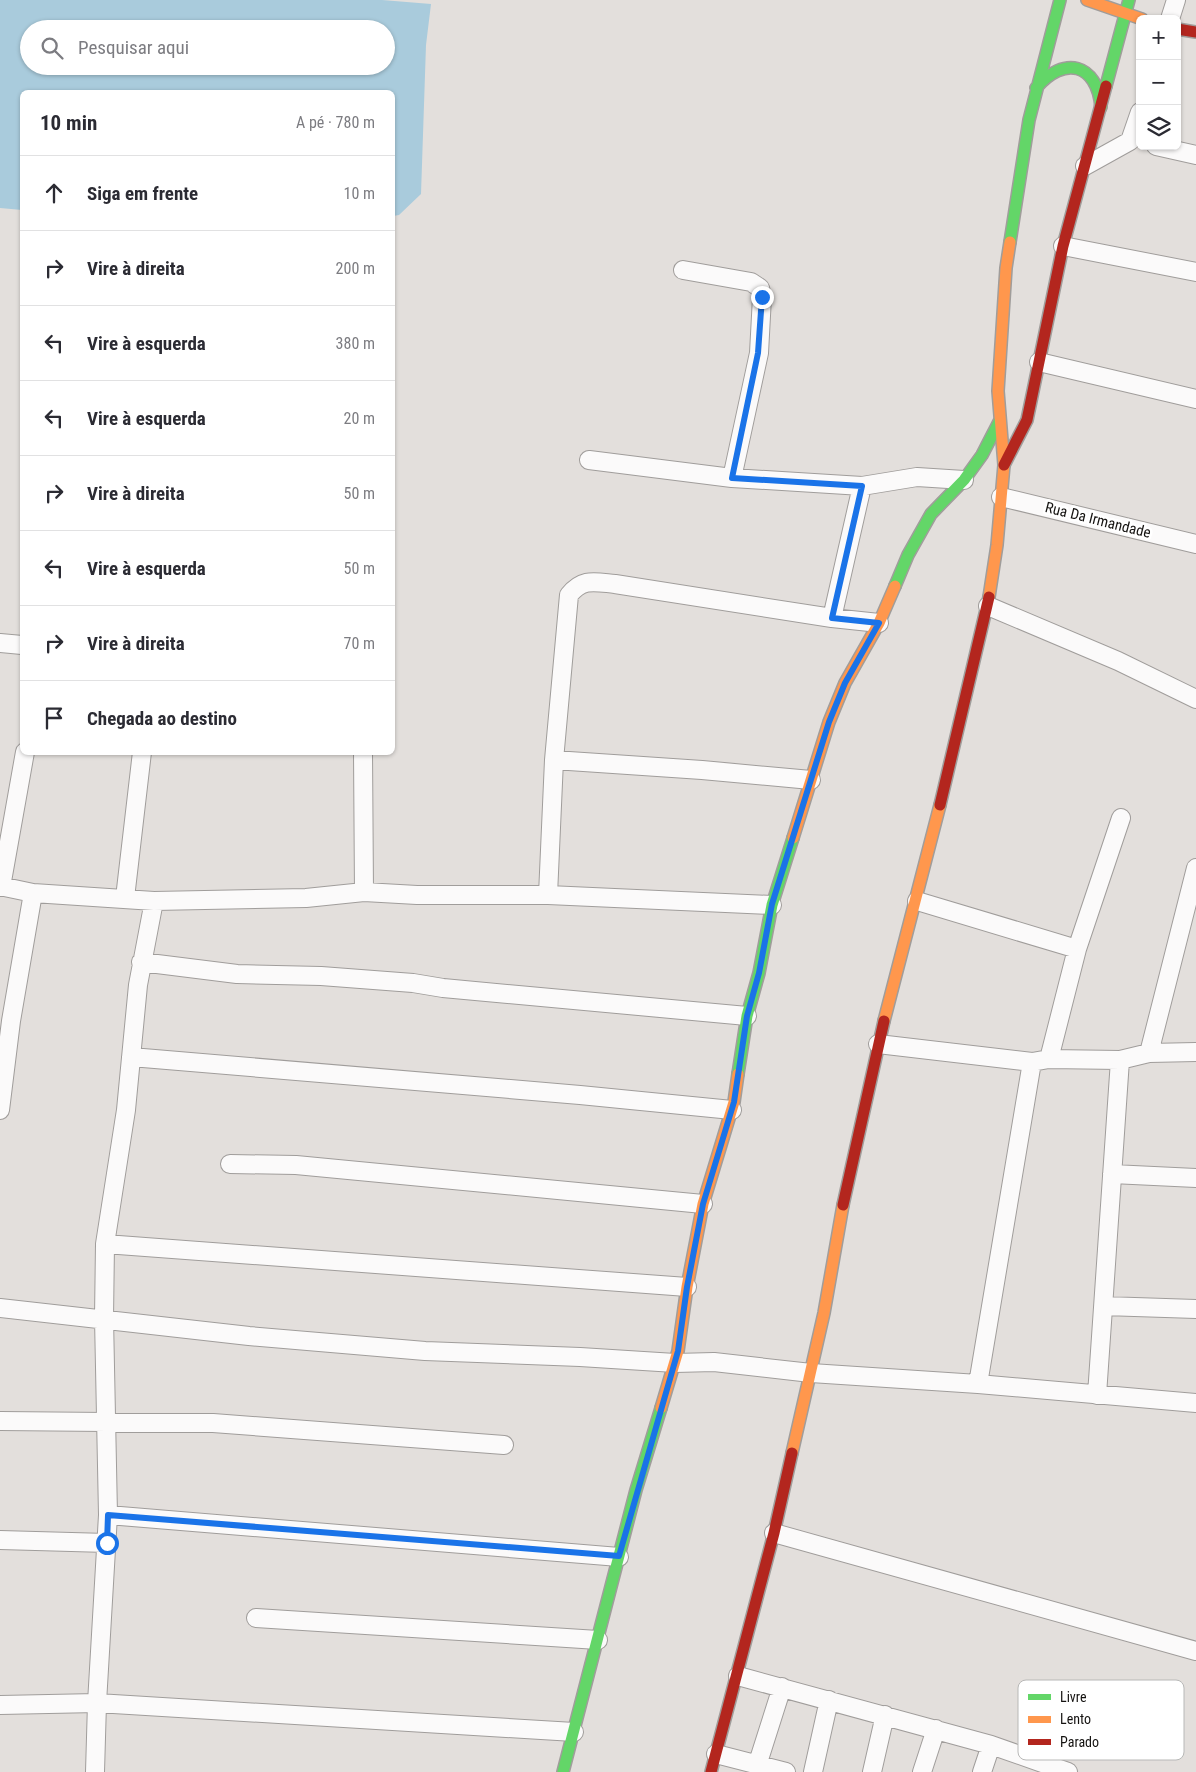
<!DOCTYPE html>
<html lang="pt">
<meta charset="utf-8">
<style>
body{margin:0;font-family:"Roboto Condensed",sans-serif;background:#f2f2f3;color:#2b2b33}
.controls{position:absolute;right:15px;top:15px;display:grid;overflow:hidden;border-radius:8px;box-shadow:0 1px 4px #0004}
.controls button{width:45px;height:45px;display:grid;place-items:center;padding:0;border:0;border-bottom:1px solid #e1e1e2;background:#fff;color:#2b2b33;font:25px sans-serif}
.stop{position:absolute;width:15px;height:15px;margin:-11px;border:4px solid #1a73e8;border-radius:50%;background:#fff}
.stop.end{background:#1a73e8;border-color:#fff;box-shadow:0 1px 5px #0008}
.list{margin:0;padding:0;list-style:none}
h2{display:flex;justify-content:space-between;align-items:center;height:65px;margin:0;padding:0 20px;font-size:21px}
h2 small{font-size:16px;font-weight:400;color:#7c7c81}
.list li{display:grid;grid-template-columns:32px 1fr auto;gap:15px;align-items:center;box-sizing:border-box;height:75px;padding:0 20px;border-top:1px solid #e1e1e2}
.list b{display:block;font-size:19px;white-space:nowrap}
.list em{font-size:16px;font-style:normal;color:#7c7c81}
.icon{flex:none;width:28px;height:28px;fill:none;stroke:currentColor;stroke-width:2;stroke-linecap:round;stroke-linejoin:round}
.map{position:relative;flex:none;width:1196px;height:1772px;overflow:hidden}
.search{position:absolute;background:#fff;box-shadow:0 1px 4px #0004;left:20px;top:20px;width:375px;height:55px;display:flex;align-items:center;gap:12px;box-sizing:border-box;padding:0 18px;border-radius:28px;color:#7c7c81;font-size:19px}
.panel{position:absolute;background:#fff;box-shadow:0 1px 4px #0004;left:20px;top:90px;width:375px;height:665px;border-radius:8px}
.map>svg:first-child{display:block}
.water{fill:#a9cbdc;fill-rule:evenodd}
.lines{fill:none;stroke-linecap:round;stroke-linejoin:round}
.street-casing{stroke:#a09d9b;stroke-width:20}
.fast-casing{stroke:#a09d9b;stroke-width:14}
.slow-casing{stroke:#a09d9b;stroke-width:14}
.jam-casing{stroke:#a09d9b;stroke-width:14}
.street{stroke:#fbfafa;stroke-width:18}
.fast{stroke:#63d668;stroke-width:11}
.slow{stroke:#ff974d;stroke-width:11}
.jam{stroke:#b3261e;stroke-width:11}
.route{stroke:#1a73e8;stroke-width:6}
.labels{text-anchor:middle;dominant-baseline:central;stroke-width:5;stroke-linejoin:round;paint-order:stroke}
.street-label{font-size:15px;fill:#141210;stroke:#fff}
.key{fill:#fff;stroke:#b8b8b7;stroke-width:1}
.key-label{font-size:14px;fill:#141210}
</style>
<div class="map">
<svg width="1196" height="1772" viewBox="0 0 1196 1772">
<rect width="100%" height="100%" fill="#e3dfdc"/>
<path class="water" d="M0 0H382L431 4 426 45 421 194 399 215 393 216 392 92H22V210L0 208ZM29 29H386V66H29Z"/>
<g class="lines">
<g class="street-casing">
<path id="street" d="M1170 19 1176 0
M1156 146 1196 155
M1085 166 1130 141 1140 112
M1063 246 1196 272
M683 270 751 282 760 288 762 297 759 353 732 478
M1039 362 1196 399
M589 460 732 478 862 486
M1001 497 1196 544
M988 606 1118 661 1196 699
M832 618 862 486 917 477 964 480
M0 643 22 645
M363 752 364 892
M554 760 702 770 811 780
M0 886 33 893 154 901 306 898 364 892 417 895H548L772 905
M1 887 25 752
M548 895 554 760 569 595C583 578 594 582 615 584L832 618 879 623
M125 898 142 752
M154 901 138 985 126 1110 105 1244 104 1318 108 1515 97 1703 574 1732
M917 901 1077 949
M141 962 237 974 321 976 413 983 443 988 747 1016
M878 1044 1032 1062 1049 1059 1120 1060 1149 1053 1196 1052
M1149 1053 1196 868
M131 1057 580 1095 732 1110
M1049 1059 1077 949 1121 818
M0 1110 11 1021 33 893
M230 1164 296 1165 703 1204
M1112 1174 1196 1178
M105 1244 687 1287
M1104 1306 1196 1309
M0 1308 249 1336 425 1351 580 1357 675 1363 714 1362 811 1373 978 1384 1196 1403
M978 1384 1032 1062
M1097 1395 1120 1060
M0 1421 213 1423 504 1445
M108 1515 619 1557
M774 1533 1196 1651
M0 1540 107 1543
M256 1618 598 1640
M738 1676 991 1745 1068 1772
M0 1705 97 1703 95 1772
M716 1754 786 1772
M755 1772 782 1687
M813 1772 829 1700
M872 1772 885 1715
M922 1772 936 1729
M982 1772 991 1745"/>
</g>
<g class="fast-casing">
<path id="fast" d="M1106 86 1129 0
M1036 88C1064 55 1097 63 1101 107
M1010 242 1029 120 1060 0
M895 586 908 555 931 514 964 480 982 455 999 422
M738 1074 747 1016 759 973 772 905 793 838
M563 1772 636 1490 661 1408"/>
</g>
<g class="slow-casing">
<path id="slow" d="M1087 0 1142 19
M989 597 997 545 1004 465 998 391 1006 268 1010 242
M793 838 829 722 845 683 879 623 895 586
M884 1021 940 805
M661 1408 678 1351 687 1287 703 1204 734 1102 738 1074
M792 1453 824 1313 843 1205"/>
</g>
<g class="jam-casing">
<path id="jam" d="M1177 29 1196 32
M1004 465 1027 420 1063 246 1106 86
M940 805 989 597
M843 1205 884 1021
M711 1772 774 1533 792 1453"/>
</g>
<use href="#street" class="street"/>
<use href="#fast" class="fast"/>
<use href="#slow" class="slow"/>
<use href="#jam" class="jam"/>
</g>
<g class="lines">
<path class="route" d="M107 1543 108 1515 619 1556 678 1351 687 1287 703 1204 734 1102 747 1016 759 973 772 904 829 722 845 683 879 623 832 618 862 486 732 478 758 353 762 297"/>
</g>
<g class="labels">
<g class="street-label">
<text transform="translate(1098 520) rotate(14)">Rua Da Irmandade</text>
</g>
</g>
<rect x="1018" y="1680" width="166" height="80" rx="8" class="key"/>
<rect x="1028" y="1694" width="23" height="6" fill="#63d668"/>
<rect x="1028" y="1716" width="23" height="7" fill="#ff974d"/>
<rect x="1028" y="1739" width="23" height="6" fill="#b3261e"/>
<g class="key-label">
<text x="1060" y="1702">Livre</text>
<text x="1060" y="1724">Lento</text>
<text x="1060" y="1747">Parado</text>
</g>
</svg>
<div class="controls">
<button>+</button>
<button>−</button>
<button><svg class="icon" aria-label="layers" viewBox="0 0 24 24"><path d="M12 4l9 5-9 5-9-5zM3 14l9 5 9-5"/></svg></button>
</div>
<div class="stop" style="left:107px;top:1543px"></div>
<div class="stop end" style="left:762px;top:297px"></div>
<div class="search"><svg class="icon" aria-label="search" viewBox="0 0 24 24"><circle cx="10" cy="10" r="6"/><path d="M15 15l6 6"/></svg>Pesquisar aqui</div>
<section class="panel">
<h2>10 min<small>A pé · 780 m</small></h2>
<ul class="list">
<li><svg class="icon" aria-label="ahead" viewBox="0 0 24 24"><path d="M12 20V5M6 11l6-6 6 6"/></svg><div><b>Siga em frente</b></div><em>10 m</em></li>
<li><svg class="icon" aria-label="right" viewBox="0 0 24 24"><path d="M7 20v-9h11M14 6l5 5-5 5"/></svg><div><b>Vire à direita</b></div><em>200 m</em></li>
<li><svg class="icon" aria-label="left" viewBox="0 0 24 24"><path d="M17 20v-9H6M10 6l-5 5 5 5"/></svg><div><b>Vire à esquerda</b></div><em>380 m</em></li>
<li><svg class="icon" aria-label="left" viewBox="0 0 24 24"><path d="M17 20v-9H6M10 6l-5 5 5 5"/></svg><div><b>Vire à esquerda</b></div><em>20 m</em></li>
<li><svg class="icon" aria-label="right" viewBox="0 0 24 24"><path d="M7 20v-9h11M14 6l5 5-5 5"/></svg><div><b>Vire à direita</b></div><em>50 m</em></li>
<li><svg class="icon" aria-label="left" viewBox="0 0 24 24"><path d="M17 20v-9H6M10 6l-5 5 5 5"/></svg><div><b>Vire à esquerda</b></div><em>50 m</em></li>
<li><svg class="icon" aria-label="right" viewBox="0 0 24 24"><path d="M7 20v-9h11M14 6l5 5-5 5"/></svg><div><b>Vire à direita</b></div><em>70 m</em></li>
<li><svg class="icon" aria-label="arrive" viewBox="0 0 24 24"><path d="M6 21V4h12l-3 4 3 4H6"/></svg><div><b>Chegada ao destino</b></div></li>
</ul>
</section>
</div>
